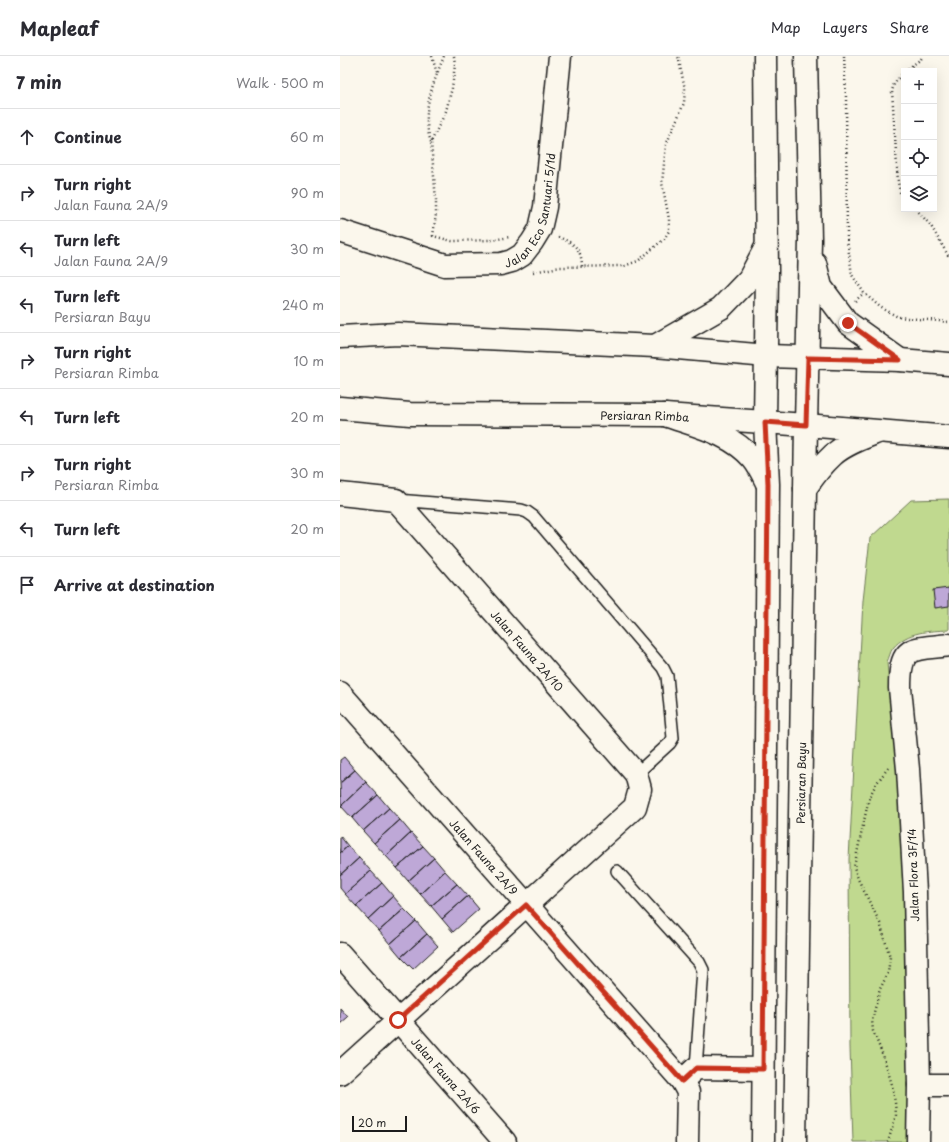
<!DOCTYPE html>
<meta charset="utf-8">
<style>
body{margin:0;font-family:"Playpen Sans",sans-serif;background:#f7f7f7;color:#2b2b33}
.controls{position:absolute;right:12px;top:12px;display:grid;overflow:hidden;border-radius:0px;box-shadow:0 4px 16px #0002}
.controls button{width:36px;height:36px;display:grid;place-items:center;padding:0;border:0;border-bottom:1px solid #e1e1e2;background:#fff;color:#2b2b33;font:20px sans-serif}
.scale{position:absolute;left:12px;bottom:10px;width:55px;box-sizing:border-box;padding-left:4px;border:2px solid #1c1c1c;border-top:0;font-size:11px;line-height:14px;white-space:nowrap;color:#1c1c1c;-webkit-text-stroke:3px #fbf7ec;paint-order:stroke}
.stop{position:absolute;width:12px;height:12px;margin:-9px;border:3px solid #c8321e;border-radius:50%;background:#fff}
.stop.end{background:#c8321e;border-color:#fff;box-shadow:0 1px 4px #0008}
.list{margin:0;padding:0;list-style:none}
h2{display:flex;justify-content:space-between;align-items:center;height:52px;margin:0;padding:0 16px;font-size:17px}
h2 small{font-size:13px;font-weight:400;color:#7c7c81}
.list li{display:grid;grid-template-columns:26px 1fr auto;gap:12px;align-items:center;box-sizing:border-box;height:56px;padding:0 16px;border-top:1px solid #e1e1e2}
.list b{display:block;font-size:15px;white-space:nowrap}
.list p{margin:0;font-size:13px;white-space:nowrap;color:#7c7c81}
.list em{font-size:13px;font-style:normal;color:#7c7c81}
.icon{flex:none;width:22px;height:22px;fill:none;stroke:currentColor;stroke-width:2;stroke-linecap:round;stroke-linejoin:round}
.map{position:relative;flex:none;width:609px;height:1086px;overflow:hidden}
header{display:flex;align-items:center;gap:24px;box-sizing:border-box;height:56px;padding:0 20px;background:#fff;border-bottom:1px solid #e1e1e2}
header strong{font-size:19px}
nav{display:flex;gap:22px;margin-inline-start:auto;font-size:14px}
main{display:flex}
aside{flex:1;background:#fff}
.map>svg:first-child{display:block}
.green{fill:#c0d98f;stroke:#6e7a56}
.building{fill:#bea8d7;stroke:#1c1c1c}
.lines{fill:none;stroke-linecap:round;stroke-linejoin:round}
.service-casing{stroke:#1c1c1c;stroke-width:14}
.minor-casing{stroke:#1c1c1c;stroke-width:25}
.tertiary-casing{stroke:#1c1c1c;stroke-width:25}
.secondary-casing{stroke:#1c1c1c;stroke-width:25}
.path{stroke:#1c1c1c;stroke-width:2.5;stroke-dasharray:1 3;stroke-linecap:butt}
.service{stroke:#fbf7ec;stroke-width:11}
.minor{stroke:#fbf7ec;stroke-width:22}
.tertiary{stroke:#fbf7ec;stroke-width:22}
.secondary{stroke:#fbf7ec;stroke-width:22}
.route{stroke:#c8321e;stroke-width:5}
.labels{text-anchor:middle;dominant-baseline:central;stroke-width:4;stroke-linejoin:round;paint-order:stroke}
.street-label{font-size:11px;fill:#1c1c1c;stroke:#fbf7ec}
</style>
<header>
<strong>Mapleaf</strong>
<nav><a>Map</a><a>Layers</a><a>Share</a></nav>
</header>
<main>
<aside>
<h2>7 min<small>Walk · 500 m</small></h2>
<ul class="list">
<li><svg class="icon" aria-label="ahead" viewBox="0 0 24 24"><path d="M12 20V5M6 11l6-6 6 6"/></svg><div><b>Continue</b></div><em>60 m</em></li>
<li><svg class="icon" aria-label="right" viewBox="0 0 24 24"><path d="M7 20v-9h11M14 6l5 5-5 5"/></svg><div><b>Turn right</b><p>Jalan Fauna 2A/9</p></div><em>90 m</em></li>
<li><svg class="icon" aria-label="left" viewBox="0 0 24 24"><path d="M17 20v-9H6M10 6l-5 5 5 5"/></svg><div><b>Turn left</b><p>Jalan Fauna 2A/9</p></div><em>30 m</em></li>
<li><svg class="icon" aria-label="left" viewBox="0 0 24 24"><path d="M17 20v-9H6M10 6l-5 5 5 5"/></svg><div><b>Turn left</b><p>Persiaran Bayu</p></div><em>240 m</em></li>
<li><svg class="icon" aria-label="right" viewBox="0 0 24 24"><path d="M7 20v-9h11M14 6l5 5-5 5"/></svg><div><b>Turn right</b><p>Persiaran Rimba</p></div><em>10 m</em></li>
<li><svg class="icon" aria-label="left" viewBox="0 0 24 24"><path d="M17 20v-9H6M10 6l-5 5 5 5"/></svg><div><b>Turn left</b></div><em>20 m</em></li>
<li><svg class="icon" aria-label="right" viewBox="0 0 24 24"><path d="M7 20v-9h11M14 6l5 5-5 5"/></svg><div><b>Turn right</b><p>Persiaran Rimba</p></div><em>30 m</em></li>
<li><svg class="icon" aria-label="left" viewBox="0 0 24 24"><path d="M17 20v-9H6M10 6l-5 5 5 5"/></svg><div><b>Turn left</b></div><em>20 m</em></li>
<li><svg class="icon" aria-label="arrive" viewBox="0 0 24 24"><path d="M6 21V4h12l-3 4 3 4H6"/></svg><div><b>Arrive at destination</b></div></li>
</ul>
</aside>
<div class="map">
<svg width="609" height="1086" viewBox="0 0 609 1086">
<rect width="100%" height="100%" fill="#fbf7ec"/>
<filter id="ink" filterUnits="userSpaceOnUse"><feTurbulence type="fractalNoise" baseFrequency=".025" numOctaves="2"/><feDisplacementMap in="SourceGraphic" scale="8" xChannelSelector="R" yChannelSelector="G"/><feConvolveMatrix kernelMatrix="1 2 1 2 8 2 1 2 1" color-interpolation-filters="sRGB"/></filter>
<g filter="url(#ink)">
<path class="green" d="M609 443V574C590 575 567 575 553 592 550 596 549 602 547 606L560 752 569 953 570 1086H513L510 991 509 803 523 545 530 482 571 444Z"/>
<path class="building" d="M609 532V550L595 552 593 534Z
M4 701 15 714 0 727V704Z
M15 714 26 726 1 750 0 727Z
M26 726 38 739 12 762 1 750Z
M38 739 49 752 23 775 12 762Z
M49 752 60 764 34 787 23 775Z
M60 764 71 777 46 800 34 787Z
M71 777 83 790 57 812 46 800Z
M0 780 8 790 0 797Z
M8 790 19 802 0 819V797Z
M83 790 94 802 68 825 57 812Z
M19 802 31 815 5 838 0 832V819Z
M94 802 105 815 80 838 68 825Z
M31 815 42 827 16 850 5 838Z
M105 815 117 828 91 850 80 838Z
M42 827 53 840 28 863 16 850Z
M117 828 128 840 102 863 91 850Z
M53 840 64 853 39 875 28 863Z
M128 840 139 853 113 876 102 863Z
M64 853 76 865 50 888 39 875Z
M76 865 87 878 61 901 50 888Z
M87 878 98 890 73 913 61 901Z
M0 952 8 961 0 968Z"/>
<g class="lines">
<g class="service-casing">
<path id="service" d="M57 444 181 454 187 456 194 461 323 612 327 620 333 682 330 687 296 718
M277 815 359 906 363 914 356 1012"/>
</g>
<g class="minor-casing">
<g id="minor">
<path id="s1" d="M0 175 105 209 161 208 172 205 182 199 192 186 200 173 205 151 220 0"/>
<path id="s2" d="M0 438 56 444 296 718 300 733 295 751 0 1017"/>
<path id="s3" d="M0 637 342 1025 348 1036 347 1086"/>
<path id="s4" d="M0 898 165 1086"/>
<path d="M342 1025 356 1012 423 1013"/>
<path d="M579 1029H609"/>
<path d="M578 1086 579 1029 575 836 568 713 560 632C560 587 572 594 609 589"/>
</g>
</g>
<g class="tertiary-casing">
<g id="tertiary">
<path d="M0 281 58 278 315 290 427 300 560 304 609 308"/>
<path id="s5" d="M0 352 70 358 325 359 466 369 609 381"/>
</g>
</g>
<g class="secondary-casing">
<g id="secondary">
<path d="M475 207 481 231 508 267 560 304"/>
<path d="M315 290 381 252 409 223 426 191"/>
<path d="M325 359C356 370 391 377 413 403 419 410 423 419 427 427"/>
<path d="M465 433C473 421 482 409 493 399 505 388 523 382 538 376"/>
<path d="M423 1086 428 428 425 366 427 217 425 0"/>
<path id="s6" d="M455 1086 466 369 470 184 466 0"/>
</g>
</g>
<path class="path" d="M92 0 97 18
M114 0 115 9 112 32 106 55 91 86 96 144V158L93 180 112 185 152 184 170 181
M504 0 506 41 507 183 512 219 524 237 540 251 558 261 609 266
M565 15 581 3 583 0
M564 16 554 28 552 35 558 126 560 136 564 141
M91 86C80 55 93 29 104 0
M576 153 591 170 609 201
M218 181C234 187 242 193 242 211
M193 216 220 211 284 210 298 205 324 183 329 175V163L322 127 326 89 344 47 345 33 338 0
M515 245 524 237
M548 712 536 728 529 742 514 811 518 823 540 867 550 901 548 917 540 933 532 964 533 975 544 1002 552 1029 555 1046 556 1059 548 1086"/>
<use href="#service" class="service"/>
<use href="#minor" class="minor"/>
<use href="#tertiary" class="tertiary"/>
<use href="#secondary" class="secondary"/>
</g>
</g>
<g class="lines" filter="url(#ink)">
<path class="route" d="M58 964 186 849 342 1025 356 1012 423 1013 428 428 425 366 466 369 468 302 560 304 508 267"/>
</g>
<g class="labels">
<g class="street-label">
<text stroke="none"><textPath href="#s1" startOffset="234">Jalan Eco Santuari 5/1d</textPath></text>
<text stroke="none"><textPath href="#s5" startOffset="305">Persiaran Rimba</textPath></text>
<text stroke="none"><textPath href="#s2" startOffset="256">Jalan Fauna 2A/10</textPath></text>
<text stroke="none"><textPath href="#s6" startOffset="359">Persiaran Bayu</textPath></text>
<text stroke="none"><textPath href="#s3" startOffset="218">Jalan Fauna 2A/9</textPath></text>
<text transform="translate(573 819) rotate(-92)">Jalan Flora 3F/14</text>
<text stroke="none"><textPath href="#s4" startOffset="161">Jalan Fauna 2A/6</textPath></text>
</g>
</g>
</svg>
<div class="controls">
<button>+</button>
<button>−</button>
<button><svg class="icon" aria-label="locate" viewBox="0 0 24 24"><circle cx="12" cy="12" r="6"/><path d="M12 2v4M12 18v4M2 12h4M18 12h4"/></svg></button>
<button><svg class="icon" aria-label="layers" viewBox="0 0 24 24"><path d="M12 4l9 5-9 5-9-5zM3 14l9 5 9-5"/></svg></button>
</div>
<div class="scale">20 m</div>
<div class="stop" style="left:58px;top:964px"></div>
<div class="stop end" style="left:508px;top:267px"></div>
</div>
</main>
